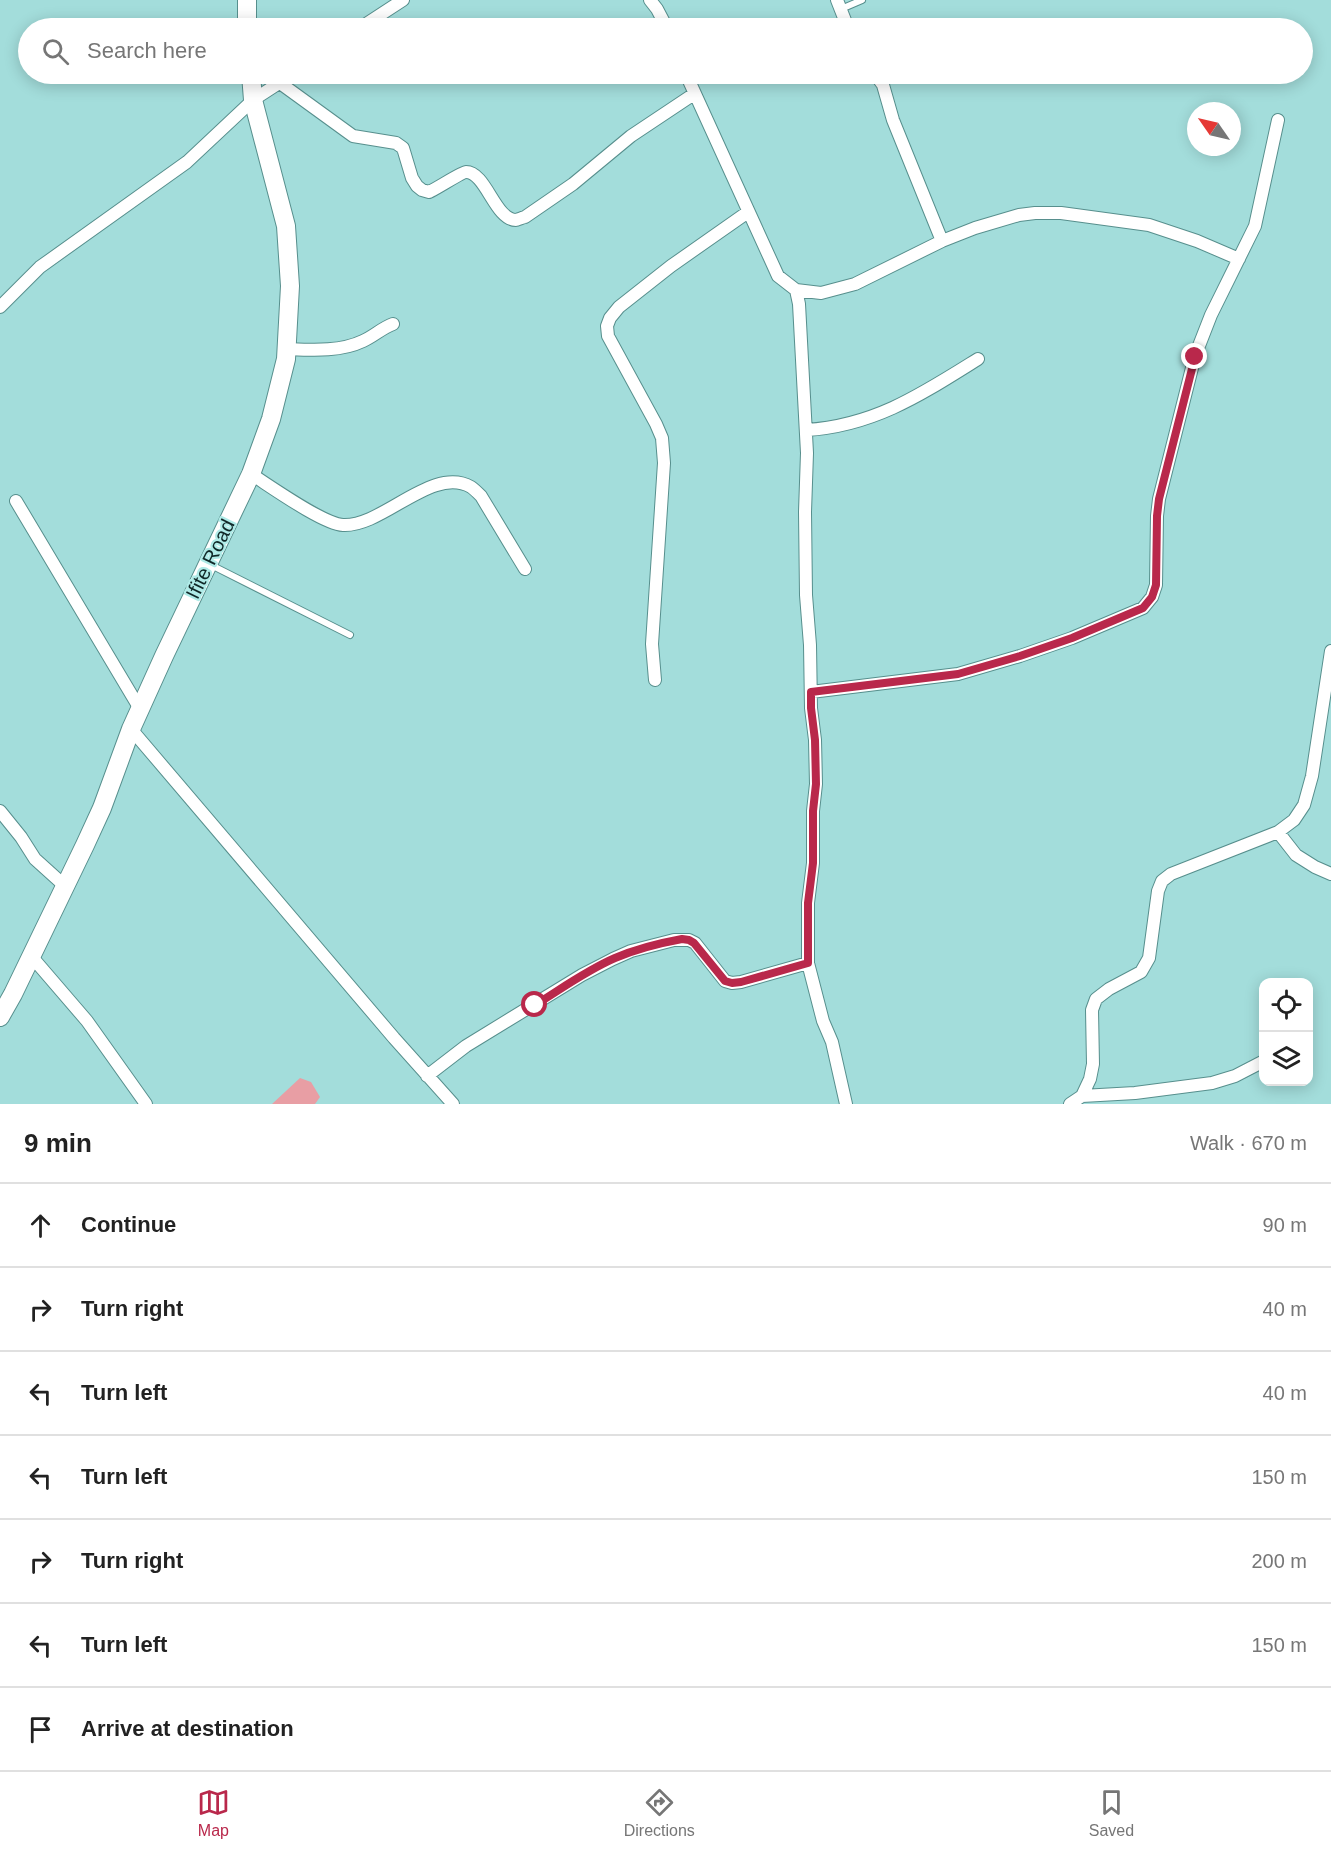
<!DOCTYPE html>
<meta charset="utf-8">
<style>
body{margin:0;font-family:Helvetica,sans-serif;background:#f2f2f2;color:#222}
.controls{position:absolute;right:18px;bottom:18px;display:grid;overflow:hidden;border-radius:12px;box-shadow:0 3px 15px #0003}
.controls button{width:54px;height:54px;display:grid;place-items:center;padding:0;border:0;border-bottom:2px solid #e0e0e0;background:#fff;color:#222;font:30px sans-serif}
.compass{position:absolute;left:1187px;top:102px;width:54px;height:54px;border-radius:50%;background:#fff;box-shadow:0 3px 15px #0003;rotate:304deg}
.stop{position:absolute;width:18px;height:18px;margin:-14px;border:4px solid #b9284b;border-radius:50%;background:#fff}
.stop.end{background:#b9284b;border-color:#fff;box-shadow:0 2px 6px #0008}
.list{margin:0;padding:0;list-style:none}
h2{display:flex;justify-content:space-between;align-items:center;height:78px;margin:0;padding:0 24px;font-size:26px}
h2 small{font-size:20px;font-weight:400;color:#767676}
.list li{display:grid;grid-template-columns:39px 1fr auto;gap:18px;align-items:center;box-sizing:border-box;height:84px;padding:0 24px;border-top:2px solid #e0e0e0}
.list b{display:block;font-size:22px;white-space:nowrap}
.list em{font-size:20px;font-style:normal;color:#767676}
.icon{flex:none;width:33px;height:33px;fill:none;stroke:currentColor;stroke-width:2;stroke-linecap:round;stroke-linejoin:round}
.map{position:relative;flex:none;width:1331px;height:1104px;overflow:hidden}
.search{position:absolute;background:#fff;box-shadow:0 3px 15px #0003;left:18px;right:18px;top:18px;height:66px;display:flex;align-items:center;gap:15px;box-sizing:border-box;padding:0 21px;border-radius:33px;color:#767676;font-size:22px}
.sheet{height:666px;background:#fff}
nav{display:flex;justify-content:space-around;align-items:center;box-sizing:border-box;height:84px;border-top:2px solid #e0e0e0;background:#fff;font-size:16px;color:#767676}
nav a{display:grid;justify-items:center;gap:3px}
nav .on{color:#b9284b}
.map>svg:first-child{display:block}
.green{fill:#e89ea4}
.lines{fill:none;stroke-linecap:round;stroke-linejoin:round}
.lane-casing{stroke:#578f8d;stroke-width:8}
.street-casing{stroke:#578f8d;stroke-width:14}
.secondary-casing{stroke:#578f8d;stroke-width:20}
.lane{stroke:#fff;stroke-width:6}
.street{stroke:#fff;stroke-width:12}
.secondary{stroke:#fff;stroke-width:18}
.route{stroke:#b9284b;stroke-width:8}
.labels{text-anchor:middle;dominant-baseline:central;stroke-width:4.5;stroke-linejoin:round;paint-order:stroke}
.street-label{font-size:20px;fill:#102828;stroke:#b0ebe8}
</style>
<div class="map">
<svg width="1331" height="1104" viewBox="0 0 1331 1104">
<rect width="100%" height="100%" fill="#a3dddb"/>
<path class="green" d="M300 1078 311 1082 320 1097 315 1104H272Z"/>
<g class="lines">
<g class="lane-casing">
<path id="lane" d="M841 9 862 0
M211 565 350 635"/>
</g>
<g class="street-casing">
<path id="street" d="M650 0 657 9 667 28
M837 0 848 28
M360 28 403 0
M686 74 778 276 796 290 799 304 807 453 805 512 806 595 810 645 811 708 815 740 816 784 813 811V863L808 903V963L823 1021 832 1042 846 1104
M875 74 883 85 893 120 942 241
M280 83 353 136 396 143 403 148 412 178 417 186 422 190 429 192C436 189 462 172 466 172 486 172 495 220 516 220 517 220 524 217 525 217L573 184 631 136 694 94
M796 290 821 293 855 284 942 241 975 228 1019 215 1035 213H1061L1149 225 1197 241 1239 259
M0 307 40 267 187 162 253 100 293 74
M287 349C312 350 340 352 363 341 374 336 382 328 393 324
M806 430C874 426 922 394 978 359
M251 474C270 486 323 524 343 525 383 527 432 465 471 487 474 489 478 493 481 496L525 569
M16 501 140 709
M655 680 652 644 664 463 662 438 656 424 608 336 607 326 610 318 619 307 671 266 748 212
M811 692 958 674 1020 656 1072 638 1143 608 1152 597 1156 585 1157 516 1159 499 1195 356 1211 315 1255 226 1278 120
M131 729 394 1038 453 1104
M0 811 21 837 35 859 66 887
M1278 832 1296 855 1315 867 1331 874
M32 957 87 1021 146 1104
M427 1076 466 1046 582 975 613 959 631 951 674 940H689L695 943 725 981 732 983 741 982 808 963
M1082 1096 1135 1093 1212 1083 1235 1076 1264 1061
M1070 1104 1082 1096 1090 1079 1093 1064 1092 1010 1096 999 1109 989 1141 972 1149 958 1158 891 1162 881 1171 874 1278 832 1294 820 1304 805 1312 776 1331 651"/>
</g>
<g class="secondary-casing">
<path id="secondary" d="M247 0V28
M0 1017 13 994 85 845 102 808 131 729 164 656 251 474 271 419 286 359 290 286 286 226 253 100 251 74"/>
</g>
<use href="#lane" class="lane"/>
<use href="#street" class="street"/>
<use href="#secondary" class="secondary"/>
</g>
<g class="lines">
<path class="route" d="M535 1005C561 989 587 970 615 958 636 949 660 943 682 939L689 940 694 943 725 981 732 983 741 982 808 963V903L813 863V811L816 784 815 740 811 708V692L958 674 1020 656 1072 638 1143 608 1152 597 1156 585 1157 516 1159 499 1195 357"/>
</g>
<g class="labels">
<g class="street-label">
<text transform="translate(210 559) rotate(-64)">Ifite Road</text>
</g>
</g>
</svg>
<div class="controls">
<button><svg class="icon" aria-label="locate" viewBox="0 0 24 24"><circle cx="12" cy="12" r="6"/><path d="M12 2v4M12 18v4M2 12h4M18 12h4"/></svg></button>
<button><svg class="icon" aria-label="layers" viewBox="0 0 24 24"><path d="M12 4l9 5-9 5-9-5zM3 14l9 5 9-5"/></svg></button>
</div>
<svg class="compass" viewBox="-18 -18 36 36"><path d="M0-13l5 13h-10z" fill="#e53935"/><path d="M0 13l5-13h-10z" fill="#767676"/></svg>
<div class="stop" style="left:535px;top:1005px"></div>
<div class="stop end" style="left:1195px;top:357px"></div>
<div class="search"><svg class="icon" aria-label="search" viewBox="0 0 24 24"><circle cx="10" cy="10" r="6"/><path d="M15 15l6 6"/></svg>Search here</div>
</div>
<section class="sheet">
<h2>9 min<small>Walk · 670 m</small></h2>
<ul class="list">
<li><svg class="icon" aria-label="ahead" viewBox="0 0 24 24"><path d="M12 20V5M6 11l6-6 6 6"/></svg><div><b>Continue</b></div><em>90 m</em></li>
<li><svg class="icon" aria-label="right" viewBox="0 0 24 24"><path d="M7 20v-9h11M14 6l5 5-5 5"/></svg><div><b>Turn right</b></div><em>40 m</em></li>
<li><svg class="icon" aria-label="left" viewBox="0 0 24 24"><path d="M17 20v-9H6M10 6l-5 5 5 5"/></svg><div><b>Turn left</b></div><em>40 m</em></li>
<li><svg class="icon" aria-label="left" viewBox="0 0 24 24"><path d="M17 20v-9H6M10 6l-5 5 5 5"/></svg><div><b>Turn left</b></div><em>150 m</em></li>
<li><svg class="icon" aria-label="right" viewBox="0 0 24 24"><path d="M7 20v-9h11M14 6l5 5-5 5"/></svg><div><b>Turn right</b></div><em>200 m</em></li>
<li><svg class="icon" aria-label="left" viewBox="0 0 24 24"><path d="M17 20v-9H6M10 6l-5 5 5 5"/></svg><div><b>Turn left</b></div><em>150 m</em></li>
<li><svg class="icon" aria-label="arrive" viewBox="0 0 24 24"><path d="M6 21V4h12l-3 4 3 4H6"/></svg><div><b>Arrive at destination</b></div></li>
</ul>
</section>
<nav>
<a class="on"><svg class="icon" aria-label="map" viewBox="0 0 24 24"><path d="M3 6l6-2 6 2 6-2v14l-6 2-6-2-6 2zM9 4v14M15 6v14"/></svg>Map</a>
<a><svg class="icon" aria-label="directions" viewBox="0 0 24 24"><path d="M12 3l9 9-9 9-9-9zM9 14v-3h6M13 9l2 2-2 2"/></svg>Directions</a>
<a><svg class="icon" aria-label="saved" viewBox="0 0 24 24"><path d="M7 4h10v16l-5-4-5 4z"/></svg>Saved</a>
</nav>
